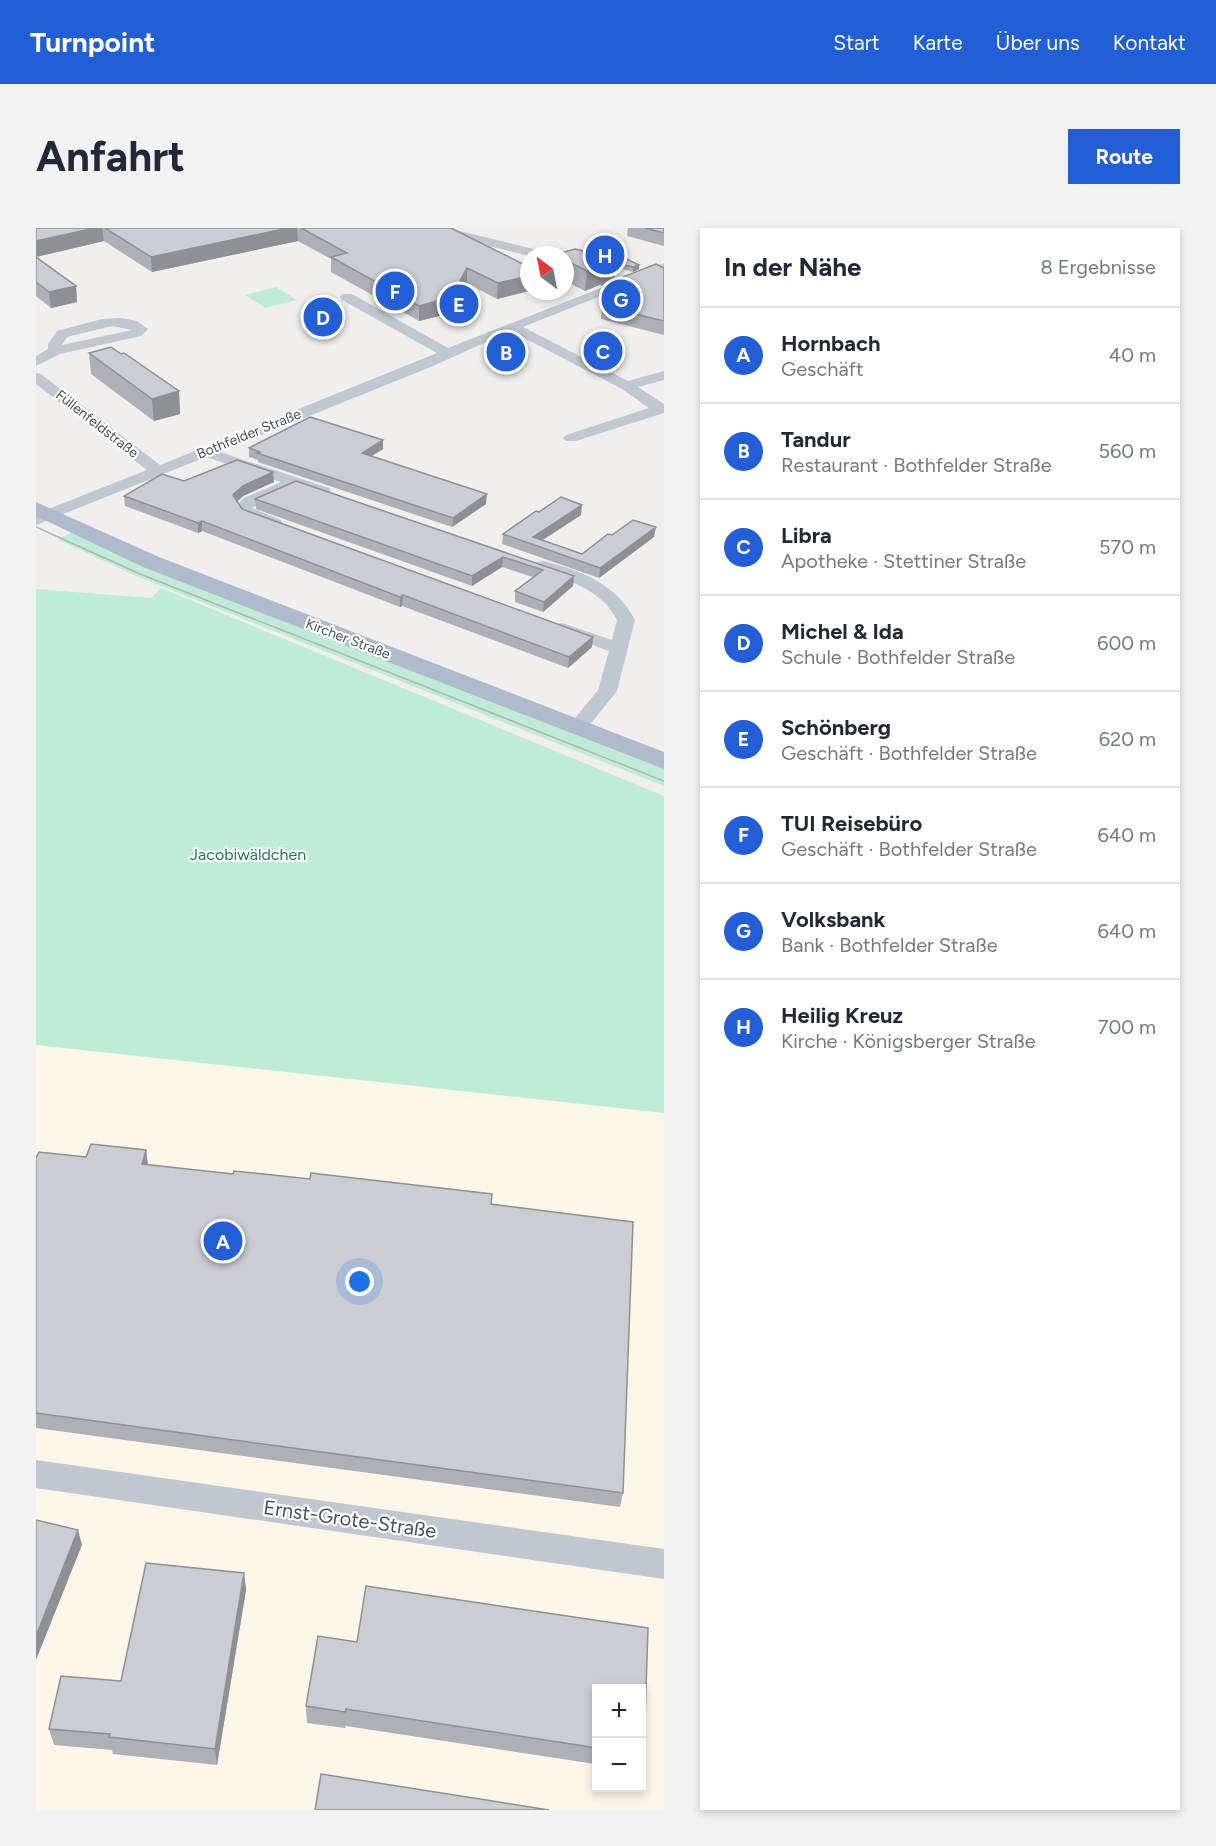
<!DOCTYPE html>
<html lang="de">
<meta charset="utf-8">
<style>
body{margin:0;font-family:Figtree,sans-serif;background:#f2f2f3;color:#1f2937}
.controls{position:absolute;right:18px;bottom:18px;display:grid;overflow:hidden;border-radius:0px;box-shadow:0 3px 9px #0003}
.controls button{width:54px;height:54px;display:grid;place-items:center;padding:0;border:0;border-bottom:2px solid #e0e1e3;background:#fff;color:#1f2937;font:30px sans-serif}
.compass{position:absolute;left:484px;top:18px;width:54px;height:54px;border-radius:50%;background:#fff;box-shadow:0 3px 9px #0003;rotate:328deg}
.you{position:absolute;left:324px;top:1054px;width:21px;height:21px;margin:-15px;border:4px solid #fff;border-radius:50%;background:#1a73e8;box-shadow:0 0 0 9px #1a73e833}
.badge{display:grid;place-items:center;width:39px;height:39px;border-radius:50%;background:#225fd7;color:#fff;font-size:20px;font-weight:700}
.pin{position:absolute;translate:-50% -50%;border:3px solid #fff;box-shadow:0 2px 6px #0006}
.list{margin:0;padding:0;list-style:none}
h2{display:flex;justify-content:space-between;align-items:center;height:78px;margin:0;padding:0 24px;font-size:26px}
h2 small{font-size:20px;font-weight:400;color:#747a83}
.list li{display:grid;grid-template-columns:39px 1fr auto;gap:18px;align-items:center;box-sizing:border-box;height:96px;padding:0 24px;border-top:2px solid #e0e1e3}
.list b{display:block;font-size:22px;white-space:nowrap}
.list p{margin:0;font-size:20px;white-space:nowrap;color:#747a83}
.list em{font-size:20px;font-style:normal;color:#747a83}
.map{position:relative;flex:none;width:628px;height:1582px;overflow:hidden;border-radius:0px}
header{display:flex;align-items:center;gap:36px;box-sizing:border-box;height:84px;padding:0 30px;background:#225fd7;color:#fff}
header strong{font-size:28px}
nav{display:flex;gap:33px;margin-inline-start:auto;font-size:21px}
.intro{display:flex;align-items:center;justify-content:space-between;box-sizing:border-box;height:144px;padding:0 36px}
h1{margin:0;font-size:42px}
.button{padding:15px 27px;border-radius:0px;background:#225fd7;color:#fff;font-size:21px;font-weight:700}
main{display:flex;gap:36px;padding:0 36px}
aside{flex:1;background:#fff;border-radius:0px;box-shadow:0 3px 9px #0003}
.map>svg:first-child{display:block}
.commercial{fill:#fbf7e8;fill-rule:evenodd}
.green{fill:#bfecd5}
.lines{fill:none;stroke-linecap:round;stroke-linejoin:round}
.minor{fill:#bfc7d0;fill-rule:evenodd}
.major{fill:#afbbcc;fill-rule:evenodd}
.tram{stroke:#b1b3b8;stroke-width:1.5}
.wall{fill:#afb0b5}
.shaded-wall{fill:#8e9094}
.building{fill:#cbcdd3;stroke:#8e9094;stroke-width:1.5}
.labels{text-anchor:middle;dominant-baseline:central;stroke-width:4.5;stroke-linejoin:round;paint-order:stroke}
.far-street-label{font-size:14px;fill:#47505b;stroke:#fff}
.park-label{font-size:16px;fill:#1b7954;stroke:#fff}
.near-street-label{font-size:20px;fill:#47505b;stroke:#fff}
</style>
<header>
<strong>Turnpoint</strong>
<nav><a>Start</a><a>Karte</a><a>Über uns</a><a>Kontakt</a></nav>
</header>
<div class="intro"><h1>Anfahrt</h1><a class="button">Route</a></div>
<main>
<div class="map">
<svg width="628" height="1582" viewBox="0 0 628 1582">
<rect width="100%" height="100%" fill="#f1efee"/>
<path class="commercial" d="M0 817 628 885V1582H0ZM560 1460H606V1560H560Z"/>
<path class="green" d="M240 59 261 72 229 80 209 67Z
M37 304 108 338 628 541V558L100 348 21 311Z
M125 360 628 568V885L0 817V361L115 370Z"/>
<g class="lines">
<path class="minor" d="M391 0H412L509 24 511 27 493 28 393 3Z
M628 35V43L487 99 592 153 628 143V152L602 159 628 176V185L540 213H530L527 210 530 207 613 180 586 161 475 103 390 141 184 224 293 260 295 263 287 268 260 259 216 280 245 292 247 296 245 300C229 303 208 291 199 279L208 270 245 254 170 229 0 297V286L111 242 0 156V145L5 146 124 237 401 125 306 72 304 69 306 66H316L412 120Z
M86 90 101 93 112 101 105 108 24 126 0 138V128L12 121V116L21 103 66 91ZM76 98 96 102 26 117 31 109Z
M507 333C545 342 580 356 599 392L581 463 548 504H534L531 500 562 462 573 423 520 404 517 400 520 396 526 395 576 412 581 392C565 361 532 352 501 342L498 338 501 334Z
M0 1232 628 1321V1351L0 1260Z"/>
<path class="major" d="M0 274 123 329 628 524V541L107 339 0 288Z"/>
<path class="tram" d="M0 299 104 346 628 553"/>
</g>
<path class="wall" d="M0 0H415L493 39V63L461 71 431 55 415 85 383 93 295 44V31L262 13 116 44 68 13 0 29Z
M592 0H628V18L591 8Z
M529 27 603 37V41L597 44 579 39 578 51 549 63 529 53Z
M0 29 40 58 41 74 15 80 0 68Z
M628 40V107L565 91 566 78 570 77V73L565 71 566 57Z
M53 125 85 126 143 163 144 186 118 193 55 146Z
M347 212V221L335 228 450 276 416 299 222 234V232L213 229V220Z
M237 244 238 254 207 268 201 274 206 281 556 419 532 440 366 378 364 379 166 303 162 305 89 278 88 268 148 253Z
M260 253 538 348 537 358 507 384 479 374V363L497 349 466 339 436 358 220 281 219 271Z
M503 284 545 287 506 312 546 326 618 309 563 350 466 316 467 306Z
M110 922 112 937 455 976 587 1265 584 1279 0 1200V930L50 929Z
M208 1345 210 1362 181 1537 77 1526 76 1522 18 1517 13 1501 85 1453Z
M330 1358 612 1400 608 1522 606 1532V1461H561V1531L559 1536 310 1498 309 1500 271 1495 270 1478 282 1408 321 1414Z"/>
<path class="shaded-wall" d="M59 0H66L68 13 0 29V13Z
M252 0H261L262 13 116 44 115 29Z
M580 31 578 51 549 63 551 43Z
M603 37V41L597 44V39Z
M431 40V55L415 85 383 93V78Z
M493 48V63L461 71 462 55Z
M40 58 41 74 15 80 13 64Z
M143 163 144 186 118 193 116 171Z
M347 212V221L326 234V225Z
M237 244 238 254 207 268 197 277V267L207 258Z
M451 266 450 276 416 299 417 290Z
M546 277 545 287 499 317 497 309Z
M166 293V303L162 305V295Z
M620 299 618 309 563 350 564 340Z
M467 329 466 339 436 358V348Z
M538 348 537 358 507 384 508 374Z
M367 367 366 378 364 379V369Z
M557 409 556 419 532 440 533 429Z
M110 922 112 938 106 936Z
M42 1302 46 1317 0 1432V1408Z
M208 1345 210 1362 181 1537 179 1521Z"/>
<path class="building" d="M0 0H59L0 13Z
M69 0H252L115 29Z
M265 0H415L493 39V48L462 55 431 40 415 69 383 78 295 29 311 25Z
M609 0H628V5Z
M539 21 580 31 551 43 529 32V27H517Z
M580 26 603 37 597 39 579 35 580 31 569 29Z
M0 29 40 58 13 64 0 54Z
M620 36 628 40V93L566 78 591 71 571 65 577 63 566 57Z
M75 119 85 126 88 125 143 163 116 171 53 125Z
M274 189 347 212 326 225 451 266 417 290 221 225 224 224 213 220Z
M201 232 237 244 207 258 197 267 206 281 557 409 533 429 367 367 364 369 166 293 162 295 88 268 126 246 148 253Z
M260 253 538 348 508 374 479 363 507 342 467 329 436 348 219 271Z
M525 269 546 277 497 309 546 326 572 306 576 307 597 292 620 299 564 340 467 306 500 283 503 284Z
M55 916 110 922 106 936 197 946 198 943 274 951 275 945 456 966 455 976 597 994 587 1265 0 1185V930L3 924 50 929Z
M0 1292 42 1302 0 1408Z
M110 1335 208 1345 179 1521 73 1509 74 1506 13 1501 25 1448 85 1453Z
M330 1358 612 1400 608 1522H606V1461H561V1520L310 1481 309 1484 270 1478 282 1408 321 1414Z
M285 1546 513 1582H279Z"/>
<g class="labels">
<g class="far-street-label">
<text transform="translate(61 196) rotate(38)">Füllenfeldstraße</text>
<text transform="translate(213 206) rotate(-22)">Bothfelder Straße</text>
<text transform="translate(312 411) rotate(21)">Kircher Straße</text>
</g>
<g class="park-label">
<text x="212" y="626">Jacobiwäldchen</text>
</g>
<g class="near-street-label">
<text transform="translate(314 1291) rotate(8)">Ernst-Grote-Straße</text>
</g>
</g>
</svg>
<div class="controls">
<button>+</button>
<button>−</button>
</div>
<svg class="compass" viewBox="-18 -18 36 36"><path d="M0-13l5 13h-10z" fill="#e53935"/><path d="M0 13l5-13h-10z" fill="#747a83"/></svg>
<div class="you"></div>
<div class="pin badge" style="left:187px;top:1013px">A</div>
<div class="pin badge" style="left:470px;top:124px">B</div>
<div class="pin badge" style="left:567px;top:123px">C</div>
<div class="pin badge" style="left:287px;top:89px">D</div>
<div class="pin badge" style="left:423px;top:76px">E</div>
<div class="pin badge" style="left:359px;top:63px">F</div>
<div class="pin badge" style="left:585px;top:71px">G</div>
<div class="pin badge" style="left:569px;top:27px">H</div>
</div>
<aside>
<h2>In der Nähe<small>8 Ergebnisse</small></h2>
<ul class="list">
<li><span class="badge">A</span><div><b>Hornbach</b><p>Geschäft</p></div><em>40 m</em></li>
<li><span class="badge">B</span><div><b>Tandur</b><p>Restaurant · Bothfelder Straße</p></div><em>560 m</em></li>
<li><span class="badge">C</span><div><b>Libra</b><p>Apotheke · Stettiner Straße</p></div><em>570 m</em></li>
<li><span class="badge">D</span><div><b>Michel &amp; Ida</b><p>Schule · Bothfelder Straße</p></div><em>600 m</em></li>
<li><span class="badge">E</span><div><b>Schönberg</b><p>Geschäft · Bothfelder Straße</p></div><em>620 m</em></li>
<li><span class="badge">F</span><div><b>TUI Reisebüro</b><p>Geschäft · Bothfelder Straße</p></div><em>640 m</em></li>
<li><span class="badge">G</span><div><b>Volksbank</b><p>Bank · Bothfelder Straße</p></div><em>640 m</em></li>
<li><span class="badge">H</span><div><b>Heilig Kreuz</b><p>Kirche · Königsberger Straße</p></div><em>700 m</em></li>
</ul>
</aside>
</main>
